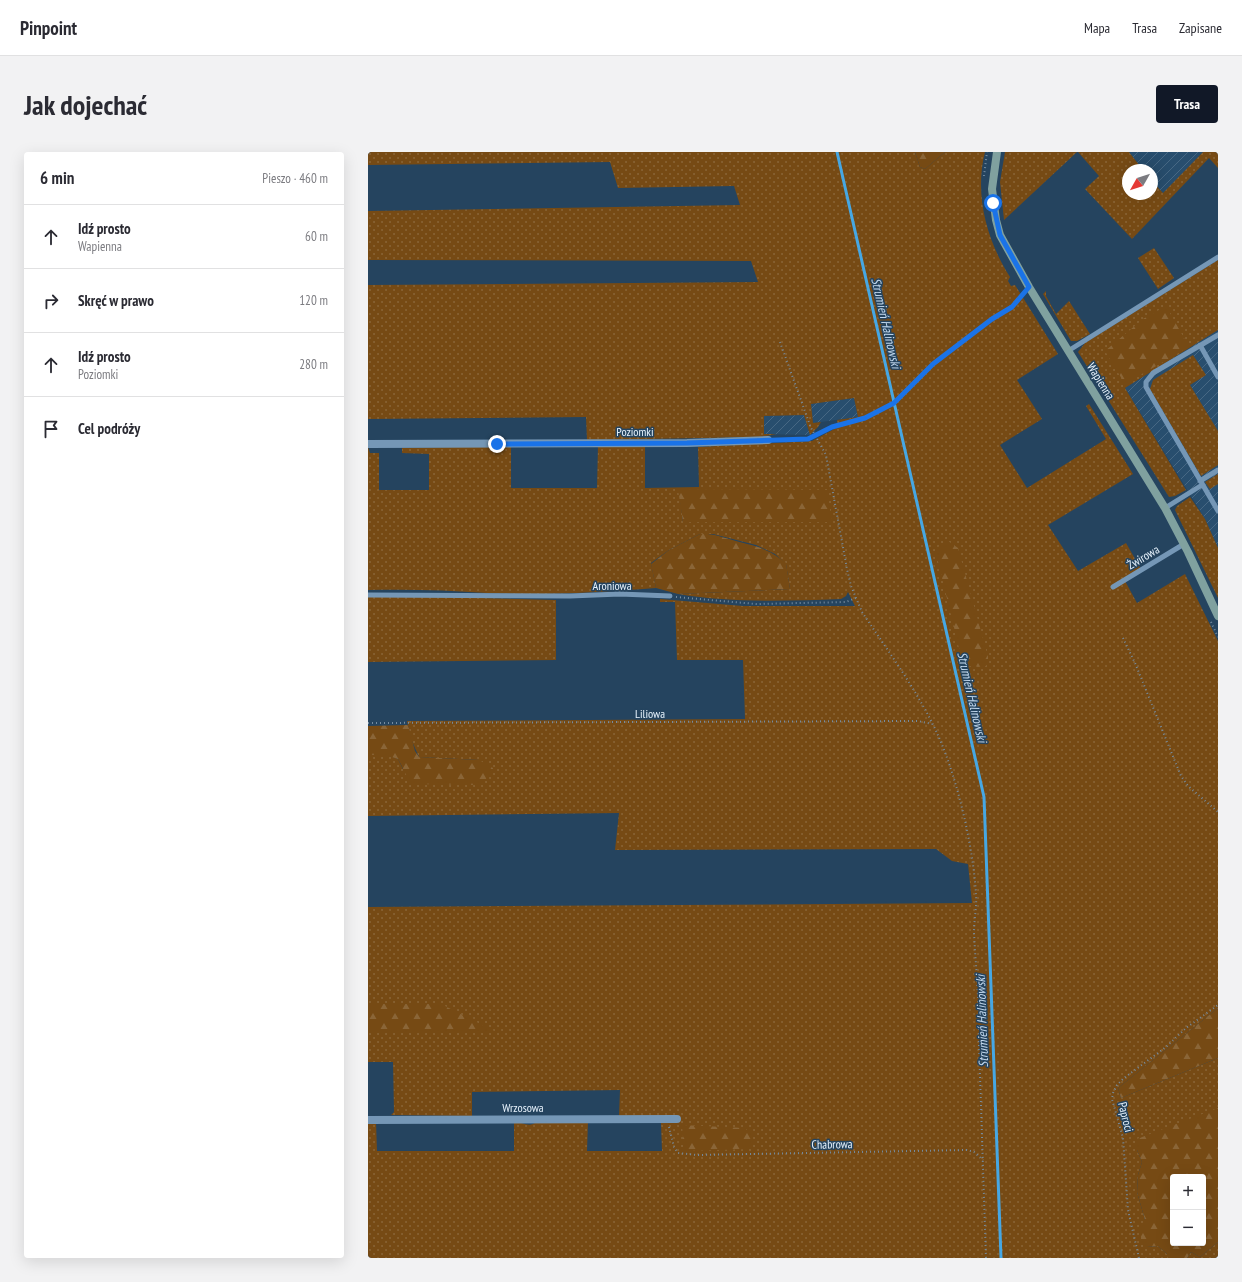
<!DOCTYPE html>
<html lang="pl">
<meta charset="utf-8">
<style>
body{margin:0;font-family:"PT Sans Narrow",sans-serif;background:#f2f2f3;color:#2b2b33}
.controls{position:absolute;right:12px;bottom:12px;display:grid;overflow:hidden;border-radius:4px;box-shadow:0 4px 16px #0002}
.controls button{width:36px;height:36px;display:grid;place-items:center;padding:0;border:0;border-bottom:1px solid #e1e1e2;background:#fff;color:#2b2b33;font:20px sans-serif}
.compass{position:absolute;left:754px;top:12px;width:36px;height:36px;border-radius:50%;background:#fff;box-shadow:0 4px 16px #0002;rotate:231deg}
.stop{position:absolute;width:12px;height:12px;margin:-9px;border:3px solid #1a73e8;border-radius:50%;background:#fff}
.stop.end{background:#1a73e8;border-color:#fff;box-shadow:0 1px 4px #0008}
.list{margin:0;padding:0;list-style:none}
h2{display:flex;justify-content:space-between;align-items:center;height:52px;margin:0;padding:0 16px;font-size:17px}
h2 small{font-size:13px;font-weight:400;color:#7c7c81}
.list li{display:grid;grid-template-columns:26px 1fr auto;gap:12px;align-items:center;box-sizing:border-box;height:64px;padding:0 16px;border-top:1px solid #e1e1e2}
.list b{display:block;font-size:15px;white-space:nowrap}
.list p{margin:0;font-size:13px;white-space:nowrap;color:#7c7c81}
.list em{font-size:13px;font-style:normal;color:#7c7c81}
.icon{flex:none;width:22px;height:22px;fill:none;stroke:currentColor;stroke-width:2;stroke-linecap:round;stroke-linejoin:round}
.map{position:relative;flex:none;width:850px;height:1106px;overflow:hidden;border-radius:4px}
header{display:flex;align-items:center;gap:24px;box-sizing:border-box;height:56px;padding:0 20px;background:#fff;border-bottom:1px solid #e1e1e2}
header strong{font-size:19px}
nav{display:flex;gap:22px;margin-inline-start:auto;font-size:14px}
.intro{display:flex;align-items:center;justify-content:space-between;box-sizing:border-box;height:96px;padding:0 24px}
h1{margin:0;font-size:28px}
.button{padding:10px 18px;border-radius:4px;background:#111827;color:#fff;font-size:14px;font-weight:700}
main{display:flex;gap:24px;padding:0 24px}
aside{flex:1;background:#fff;border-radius:4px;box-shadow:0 4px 16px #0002}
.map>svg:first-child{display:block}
.industrial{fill:url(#industrial-furrows)}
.grass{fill:url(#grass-dots);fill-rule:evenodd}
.forest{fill:url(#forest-firs);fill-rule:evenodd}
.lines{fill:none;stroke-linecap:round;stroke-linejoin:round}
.stream{stroke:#46a7e3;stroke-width:3}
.path{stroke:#758ca0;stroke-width:2;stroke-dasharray:1 3;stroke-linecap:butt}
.lane{stroke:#7597b6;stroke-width:5}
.street{stroke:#7597b6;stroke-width:8}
.secondary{stroke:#80a19f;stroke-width:8}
.route{stroke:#1a73e8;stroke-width:5}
.labels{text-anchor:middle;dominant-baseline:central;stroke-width:3;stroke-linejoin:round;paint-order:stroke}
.street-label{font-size:12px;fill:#e8f3fd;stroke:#25445f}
.water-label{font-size:13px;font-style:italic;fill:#c3d9ee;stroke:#25445f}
</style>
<header>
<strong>Pinpoint</strong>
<nav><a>Mapa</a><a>Trasa</a><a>Zapisane</a></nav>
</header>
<div class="intro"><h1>Jak dojechać</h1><a class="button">Trasa</a></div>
<main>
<aside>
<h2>6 min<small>Pieszo · 460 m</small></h2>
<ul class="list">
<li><svg class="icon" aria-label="ahead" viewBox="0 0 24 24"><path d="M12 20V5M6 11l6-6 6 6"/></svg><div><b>Idź prosto</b><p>Wapienna</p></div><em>60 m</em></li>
<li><svg class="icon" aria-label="right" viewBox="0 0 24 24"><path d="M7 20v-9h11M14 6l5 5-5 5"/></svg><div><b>Skręć w prawo</b></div><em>120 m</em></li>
<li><svg class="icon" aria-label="ahead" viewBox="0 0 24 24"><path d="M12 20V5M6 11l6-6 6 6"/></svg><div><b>Idź prosto</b><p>Poziomki</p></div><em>280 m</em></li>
<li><svg class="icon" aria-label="arrive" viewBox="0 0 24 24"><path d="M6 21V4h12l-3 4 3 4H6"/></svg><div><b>Cel podróży</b></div></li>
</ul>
</aside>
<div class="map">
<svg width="850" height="1106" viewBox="0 0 850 1106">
<defs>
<pattern id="industrial-furrows" width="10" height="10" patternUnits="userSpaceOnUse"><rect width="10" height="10" fill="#284e6e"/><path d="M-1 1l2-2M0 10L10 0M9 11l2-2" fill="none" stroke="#476884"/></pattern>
<pattern id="grass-dots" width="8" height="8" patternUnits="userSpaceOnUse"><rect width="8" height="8" fill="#764a14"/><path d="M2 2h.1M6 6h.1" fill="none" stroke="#8a6537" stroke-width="1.8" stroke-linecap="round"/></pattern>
<pattern id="forest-firs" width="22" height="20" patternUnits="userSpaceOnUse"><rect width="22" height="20" fill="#764a14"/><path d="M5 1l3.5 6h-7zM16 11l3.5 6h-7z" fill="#8a6537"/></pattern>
</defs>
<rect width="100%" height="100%" fill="#25445f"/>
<path class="industrial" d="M761 0H835L795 42 784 29V18H775Z
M850 178V396L837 367 757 236Z
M486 246 490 265 445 271 442 252Z
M436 263 442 283 396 282V264Z"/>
<path class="grass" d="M0 0H547L552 15 557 17 577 0H617C606 43 619 89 642 125L640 129 643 134 647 133 690 202 649 228 674 267 632 293 659 336 738 287 718 254 721 252 765 322 680 373 710 419 758 391 774 419 757 429 769 451 817 422 850 489V856L750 936 753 946 850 906V958L769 998 774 1010 770 1023 769 1040 777 1068 779 1095 790 1094 799 1102V1106H0V970H8L9 999H146V970C154 970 162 976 168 970H220L219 999H294L293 971 311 970 251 964 252 938 104 940V964L23 963 26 960 25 910H0V755L604 751 600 712 584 709 568 697 247 698 251 661 0 664V603L18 602 30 607 35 617 111 608 51 605 43 587 39 569 377 567 375 508H309L307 450H292V447L375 454H487L480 440 478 444 473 447C419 449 364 451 310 442L422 437 418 412 407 402 388 393 345 382H332L301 398 283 411 288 436C232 440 175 444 119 441 79 438 40 437 0 438V295L2 301H11V338H61V302L34 301V296L143 294V336H229L230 294H277V336L331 335 330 295 444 289 470 275 469 268 490 265 486 246 443 252 445 271 453 270 450 275 442 283 436 263 396 264V282H408L393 285 219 288 218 265 0 267V133L390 130 383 109 0 108V59L372 53 366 34 250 36 242 10 0 13ZM311 337 464 370H315Z
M637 0H709L636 68 632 30Z
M710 0H761L775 18H760V42H784V29L795 41 835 0H850V16L841 6 764 87 717 37 731 24Z
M786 96 806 126 790 137 770 106Z
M850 108V178L757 236 818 338 807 344 801 345 710 200 717 191Z
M678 139V144L688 162 701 149 722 182 709 189H703L675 142Z
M825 203 838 223 822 233 850 279V313L833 324 782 237 785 228Z
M850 322V332L842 337 837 330Z
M822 345 837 367 850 396V446L807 358 809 354Z
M0 443 188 448V508L0 510Z
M850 1090V1106H819L823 1100 832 1105Z"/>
<path class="forest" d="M547 0H577L557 17 552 15Z
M798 154 821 195 757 232 737 199 775 167Z
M310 337 459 338 464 370H315Z
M332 382C345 381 355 386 368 389 391 395 399 396 418 411L422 437 310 442 288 436 283 412 301 398Z
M580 389 590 396 620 505V512L616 515 600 514 595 509 591 496 568 401 571 394Z
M40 573 47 599 51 605 111 608 125 616 124 623 108 633 43 632 30 607 18 603H0V574Z
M0 852H73L126 879H0Z
M850 856V906L753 946 750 936Z
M850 956V1090L832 1105 823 1100 819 1106H799V1102L790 1094 779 1095 773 1089V1073L777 1068 769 1040 770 1023 774 1010 769 998V987ZM805 1025H835V1091H805Z
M314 973 376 976 384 981V997L316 999Z"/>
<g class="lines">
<path class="stream" d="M469 0 616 645 633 1106"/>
<path class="path" d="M616 24 619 0
M412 190 443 276 458 303 479 417 483 434 494 460C520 499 549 538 569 581 589 625 605 693 608 742 609 755 606 768 606 781 608 819 612 855 611 893L618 1106
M408 288 440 287 464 275 497 266 523 253 565 212 624 167 644 155 656 141
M308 445 388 452 478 450 488 446
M843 470 850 485
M755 486 767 511 813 624 820 634 850 660
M0 571 550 569 564 572
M301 975 306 995 310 1001 329 1003 599 998 606 1000 615 1008
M771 1106 760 1058 755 986 744 947 745 941 749 933 756 926 798 895 818 876 850 853"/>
<path class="lane" d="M850 183 785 221 778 230V235L850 359
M832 193 850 225
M700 199 850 105
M832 329 850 318
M797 356 834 333
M745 435 816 392
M0 443 202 444 252 442 302 444"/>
<path class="street" d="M0 292 319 291 400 288
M0 968 309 967"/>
<path class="secondary" d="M629 0 624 37 628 68 632 83 661 135 797 356 820 400 850 464"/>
</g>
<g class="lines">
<path class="route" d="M129 292 319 291 440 287 464 275 497 266 526 251 565 212 624 167 644 155 661 135 632 83 625 51"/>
</g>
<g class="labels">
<g class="street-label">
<text transform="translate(733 229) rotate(58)">Wapienna</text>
<text x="267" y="279">Poziomki</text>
<text transform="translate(775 405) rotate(-31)">Żwirowa</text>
<text x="244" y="433">Aroniowa</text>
<text x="282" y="561">Liliowa</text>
<text x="155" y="955">Wrzosowa</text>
<text transform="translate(758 965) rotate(76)">Paproci</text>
<text transform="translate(464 992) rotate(-1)">Chabrowa</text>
</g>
<g class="water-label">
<text transform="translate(518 171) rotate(77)">Strumień Halinowski</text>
<text transform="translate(604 545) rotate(77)">Strumień Halinowski</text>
<text transform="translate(614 869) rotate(-92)">Strumień Halinowski</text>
</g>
</g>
</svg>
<div class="controls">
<button>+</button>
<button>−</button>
</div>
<svg class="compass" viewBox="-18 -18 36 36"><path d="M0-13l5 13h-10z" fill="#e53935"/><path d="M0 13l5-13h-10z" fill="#7c7c81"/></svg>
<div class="stop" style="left:625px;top:51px"></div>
<div class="stop end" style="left:129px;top:292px"></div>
</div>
</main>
